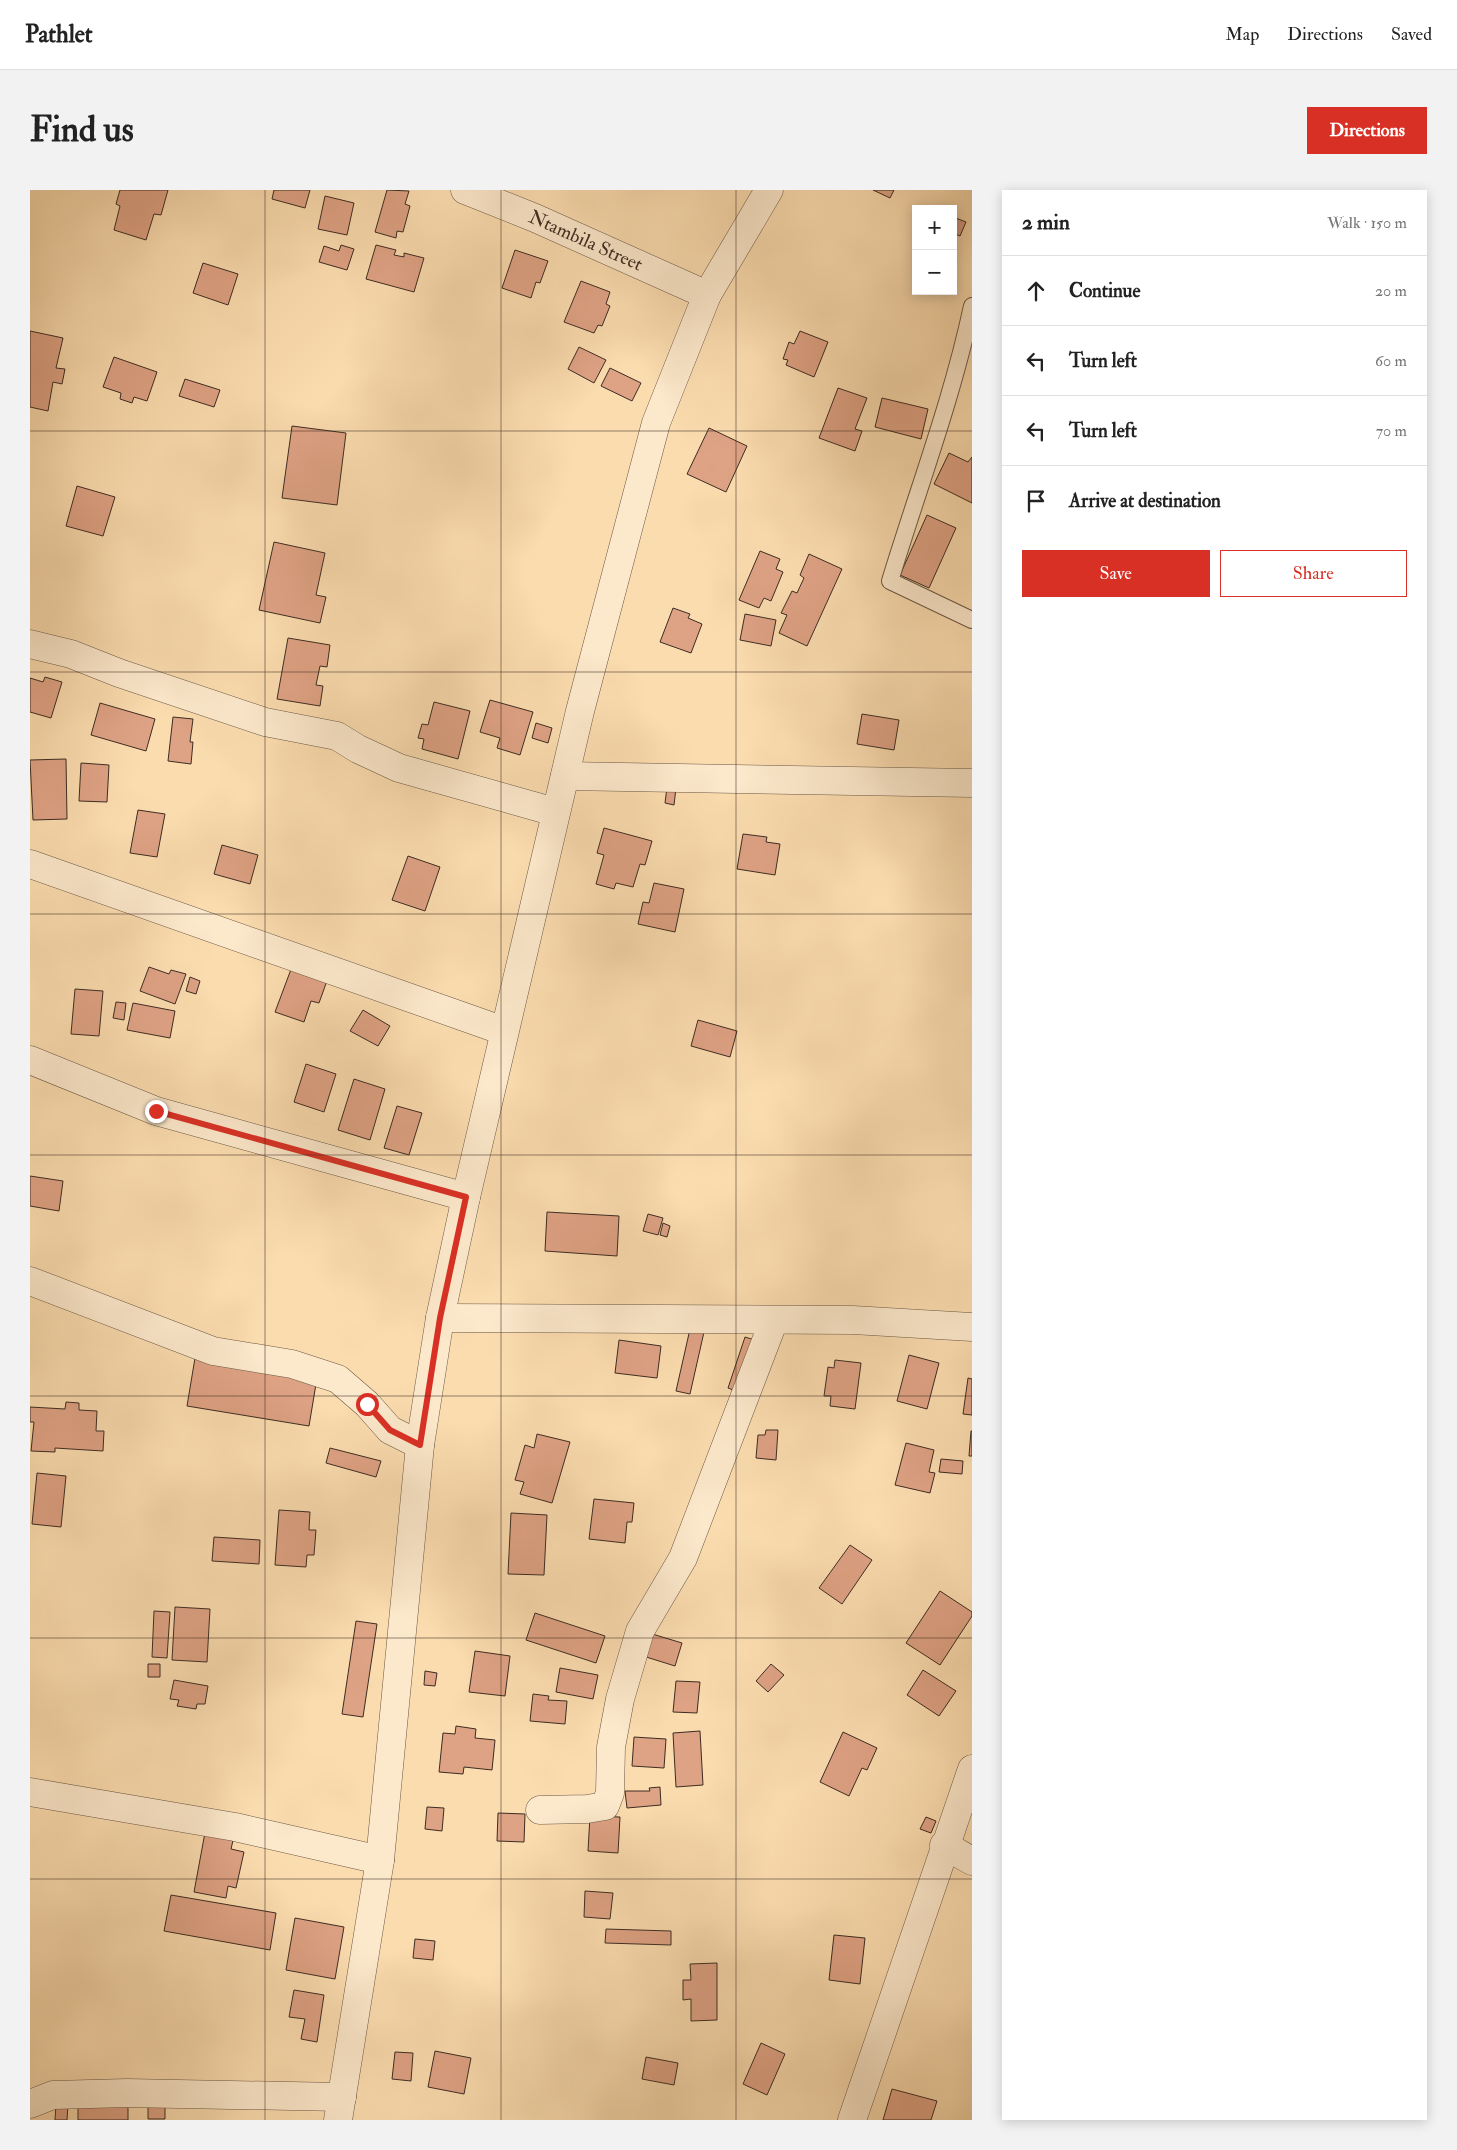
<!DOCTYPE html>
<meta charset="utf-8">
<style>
body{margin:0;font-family:"IM FELL Double Pica",serif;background:#f2f2f2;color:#222}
.controls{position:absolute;right:15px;top:15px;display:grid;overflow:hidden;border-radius:0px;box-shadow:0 2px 12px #0003}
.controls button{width:45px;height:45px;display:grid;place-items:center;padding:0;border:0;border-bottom:1px solid #e0e0e0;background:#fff;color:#222;font:25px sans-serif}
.stop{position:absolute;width:15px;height:15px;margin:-11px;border:4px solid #d93025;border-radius:50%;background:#fff}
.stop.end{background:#d93025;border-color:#fff;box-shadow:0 1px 5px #0008}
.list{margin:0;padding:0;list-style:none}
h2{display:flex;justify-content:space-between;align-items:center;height:65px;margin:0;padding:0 20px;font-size:21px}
h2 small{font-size:16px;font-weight:400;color:#767676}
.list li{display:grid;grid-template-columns:32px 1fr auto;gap:15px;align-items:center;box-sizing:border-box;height:70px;padding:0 20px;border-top:1px solid #e0e0e0}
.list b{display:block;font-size:19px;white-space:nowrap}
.list em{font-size:16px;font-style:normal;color:#767676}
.actions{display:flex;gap:10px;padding:15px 20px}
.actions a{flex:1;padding:11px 0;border:1px solid #d93025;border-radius:0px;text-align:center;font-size:18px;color:#d93025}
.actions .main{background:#d93025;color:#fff}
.icon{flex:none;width:28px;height:28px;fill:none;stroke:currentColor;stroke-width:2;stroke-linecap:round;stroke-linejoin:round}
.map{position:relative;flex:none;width:942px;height:1930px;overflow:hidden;border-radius:0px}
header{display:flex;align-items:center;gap:30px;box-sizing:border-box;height:70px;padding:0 25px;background:#fff;border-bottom:1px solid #e0e0e0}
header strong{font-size:24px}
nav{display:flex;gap:28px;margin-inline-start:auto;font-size:18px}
.intro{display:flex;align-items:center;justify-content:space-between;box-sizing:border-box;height:120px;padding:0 30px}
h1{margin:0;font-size:35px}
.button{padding:12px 22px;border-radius:0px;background:#d93025;color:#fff;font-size:18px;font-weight:700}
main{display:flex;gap:30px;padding:0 30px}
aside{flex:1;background:#fff;border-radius:0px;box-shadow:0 2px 12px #0003}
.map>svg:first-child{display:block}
.building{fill:#dea284;stroke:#3d2c22}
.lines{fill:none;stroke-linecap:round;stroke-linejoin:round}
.service-casing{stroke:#6c5845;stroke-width:18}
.minor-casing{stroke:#6c5845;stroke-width:29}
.tertiary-casing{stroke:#6c5845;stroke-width:29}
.service{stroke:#fce8cb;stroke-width:16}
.minor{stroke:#fce8cb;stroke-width:28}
.tertiary{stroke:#fce8cb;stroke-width:28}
.route{stroke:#d93025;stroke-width:6}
.grid{fill:none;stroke:#3d2c22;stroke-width:1;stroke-opacity:0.55}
.labels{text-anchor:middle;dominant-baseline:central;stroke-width:5;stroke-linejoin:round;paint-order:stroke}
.street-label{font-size:19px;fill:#3d2c22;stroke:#fce8cb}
</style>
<header>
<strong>Pathlet</strong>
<nav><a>Map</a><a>Directions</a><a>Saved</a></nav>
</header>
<div class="intro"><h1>Find us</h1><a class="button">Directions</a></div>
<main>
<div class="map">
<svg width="942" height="1930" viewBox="0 0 942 1930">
<rect width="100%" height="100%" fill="#fbdcaf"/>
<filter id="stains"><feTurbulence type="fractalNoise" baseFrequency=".004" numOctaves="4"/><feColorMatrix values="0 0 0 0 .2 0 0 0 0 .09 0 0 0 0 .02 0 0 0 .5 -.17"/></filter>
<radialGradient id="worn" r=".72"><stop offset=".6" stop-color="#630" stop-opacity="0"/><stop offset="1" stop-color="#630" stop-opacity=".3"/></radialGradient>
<path class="building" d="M90 0H138L131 25 124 24 116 50 84 40 90 16 86 14Z
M244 0H280L275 18 242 9Z
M357 0 379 1 375 14 380 16 373 42 367 41 366 48 345 42Z
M843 0H864L860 8Z
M295 6 324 13 317 45 288 39Z
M923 27 936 32 930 46 923 43Z
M311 55 324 59 317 80 289 72 294 56 309 61Z
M346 55 366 60 364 65 374 67V63L394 68 384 102 336 89Z
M485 60 518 71 510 93 506 92 501 108 472 98Z
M173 73 208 84 198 115 163 103Z
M551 91 580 102 576 114 580 116 572 136 568 135 564 143 534 132Z
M0 141 33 148 26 178 35 179 32 194 23 192 18 221 0 217Z
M770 141 798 152 784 187 756 175 758 170 753 169 759 152 764 154Z
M549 157 576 170 564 193 538 179Z
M84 167 127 182 117 211 104 207 102 213 90 209 91 203 73 197Z
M580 178 611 193 602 211 571 196Z
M155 189 190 200 184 217 149 206Z
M808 198 837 208 825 239 832 241 825 261 789 248Z
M852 208 898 219 891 249 845 237Z
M262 236 316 243 307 315 252 308Z
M679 238 717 256 696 302 657 284Z
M919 263 938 272 942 267V313L904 294Z
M47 296 85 307 73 346 36 336Z
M897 325 926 338 899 398 870 385Z
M244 352 295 363 286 405 296 407 290 433 229 420Z
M730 361 750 369 746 379 753 382 741 411 734 408 729 418 709 410Z
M779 364 812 379 777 456 749 443 757 425 751 423 762 401 767 403 774 388 770 385Z
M643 418 660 424 658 428 672 434 661 463 630 452Z
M715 424 746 430 741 456 710 450Z
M258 448 300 455 297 477 290 476 286 495 293 496 290 516 247 509Z
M15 487 32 492 21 528 0 522V488L13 492Z
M460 510 503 522 490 565 467 558 470 548 450 542Z
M404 512 440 521 428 569 392 559 394 549 388 548 392 534 398 535Z
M70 513 125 529 116 561 61 545Z
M832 524 869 530 864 560 827 554Z
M143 527 163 529 160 552H163L161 574 138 571Z
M506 533 522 538 518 553 502 548Z
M36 569 37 629 3 630 0 570Z
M51 573 79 575 77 612 49 611Z
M637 597 646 598 644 615 635 613Z
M108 620 135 624 127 667 100 663Z
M574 638 622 651 615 675 610 674 603 697 586 693 584 699 566 694 574 665 567 663Z
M713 644 737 647 736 652 750 654 745 685 707 679Z
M192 655 228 665 220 694 184 684Z
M378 666 410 677 395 721 362 710Z
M624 693 654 699 645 742 608 734 613 712 619 713Z
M263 774 298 788 289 813 281 811 274 832 245 822Z
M119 777 139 784 141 780 156 784 145 814 110 801Z
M160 787 170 791 166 804 156 801Z
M45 799 73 801 69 846 41 844Z
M86 812 96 813 94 830 83 828Z
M103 813 145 821 140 848 97 840Z
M333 820 360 836 348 856 320 841Z
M668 830 707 841 700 867 661 856Z
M276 874 306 884 294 922 264 912Z
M324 889 355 899 340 950 308 940Z
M367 916 392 923 379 965 354 958Z
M0 986 33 991 29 1021 0 1016Z
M517 1022 589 1026 587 1066 515 1061Z
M618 1024 633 1028 628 1045 613 1041Z
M633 1033 640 1036 637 1047 630 1045Z
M660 1139 674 1142 660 1204 646 1201Z
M715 1147 728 1151 711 1203 698 1198Z
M589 1150 631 1156 627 1188 585 1183Z
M879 1165 909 1173 897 1219 867 1211Z
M165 1168 287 1188 279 1236 157 1216Z
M805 1170 831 1173 825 1219 800 1216 801 1206H794L798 1177 804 1178Z
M938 1188 942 1189V1225L933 1224Z
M36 1212 49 1213V1220L67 1221 66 1241H74L73 1261 25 1258V1262L1 1261 4 1232H0V1217L35 1219Z
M736 1240H748L746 1270 726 1268 728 1245H735Z
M941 1241H942V1266H939Z
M507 1244 540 1252 522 1313 490 1304 494 1292 485 1290 495 1255 504 1258Z
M876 1253 904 1260 899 1282 905 1283 900 1303 865 1295Z
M300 1258 351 1271 346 1287 296 1273Z
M911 1269 933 1271 932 1284 909 1282Z
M7 1283 36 1286 31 1337 2 1334Z
M564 1309 604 1313 602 1332H597L595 1353 559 1349Z
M249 1320 280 1322 279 1340H286L284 1365H277L276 1377 245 1375Z
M481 1323 517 1325 514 1385 478 1384Z
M184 1347 230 1350 229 1374 182 1371Z
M820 1355 842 1370 812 1414 789 1398Z
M910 1401 942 1422V1426L910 1475 876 1453Z
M145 1417 180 1419 177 1472 142 1470Z
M124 1421 140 1422 137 1468 122 1467Z
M505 1423 575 1446 566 1473 496 1450Z
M326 1431 347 1434 333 1527 312 1524Z
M619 1443 652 1453 645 1476 613 1466Z
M445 1461 480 1466 475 1506 439 1502Z
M118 1474H130V1487H118Z
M741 1474 754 1485 738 1502 726 1491Z
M530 1478 568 1485 563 1509 526 1502Z
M893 1480 926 1501 909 1526 877 1505Z
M395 1481 407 1483 405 1496 394 1495Z
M144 1490 178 1496 175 1514H167L166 1519 147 1516 149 1510 140 1509Z
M646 1491 670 1492 667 1523 643 1522Z
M503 1504 519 1506 518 1510 537 1511 535 1534 500 1531Z
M426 1536 446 1539 445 1548 465 1550 462 1580 434 1577 433 1584 409 1582 413 1543 425 1544Z
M670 1541 673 1595 646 1597 643 1543Z
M813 1542 847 1558 837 1580 832 1578 819 1606 790 1592Z
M604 1547 636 1549 634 1578 602 1576Z
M630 1597 631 1615 597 1618 595 1601H620L619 1598Z
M397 1617 414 1618 412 1641 395 1639Z
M468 1623 495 1624 494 1652 467 1651Z
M560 1626 590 1627 588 1663 558 1661Z
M896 1627 906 1631 901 1643 890 1639Z
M176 1637 205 1642 201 1659 214 1662 206 1698 198 1696 196 1708 164 1702Z
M555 1701 583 1703 580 1729 554 1727Z
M141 1705 246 1723 240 1760 134 1741Z
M265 1728 314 1737 305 1789 256 1780Z
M576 1739 641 1741V1755L575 1753Z
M804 1745 835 1748 830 1794 799 1790Z
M385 1749 405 1751 403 1770 383 1768Z
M687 1773V1830L661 1831V1809L653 1810V1790H661L660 1774Z
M264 1800 294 1805 287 1852 271 1849 275 1829 259 1827Z
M731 1853 755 1864 737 1905 713 1894Z
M405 1861 441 1868 434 1904 398 1897Z
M365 1862 383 1863 381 1891 362 1889Z
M616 1867 648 1873 644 1895 612 1889Z
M862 1899 907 1911 901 1930H853Z
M98 1913V1930H48V1914Z
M26 1914 38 1915 37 1930H25Z
M118 1914H135V1929H118Z"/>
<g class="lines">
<g class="service-casing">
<path id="service" d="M942 116C922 210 888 299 860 391L942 430"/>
</g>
<g class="minor-casing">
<g id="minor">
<path id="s1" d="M435 0 505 28 677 105"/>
<path d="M0 454 41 464 89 483 235 532 307 546 328 559 369 578 525 622"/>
<path d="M535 586 942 593"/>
<path d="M0 674 474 841"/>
<path d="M0 870 126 921 436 1007"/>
<path d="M0 1091 183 1161 262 1174 308 1189 337 1214 360 1240 390 1255"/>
<path d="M410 1128 823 1130 942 1137"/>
<path d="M0 1602 205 1637 350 1670"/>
<path d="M510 1620 557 1619 575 1616 580 1603 581 1557 590 1509 610 1441 653 1368 744 1130"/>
<path d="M914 1655 942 1671"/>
<path d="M0 1914 23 1905 97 1903 312 1907"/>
<path d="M822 1930 942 1579"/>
</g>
</g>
<g class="tertiary-casing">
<path id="tertiary" d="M308 1930 350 1670 390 1255 410 1128 436 1007 550 521 626 233 677 105 739 0"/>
</g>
<use href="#service" class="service"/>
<use href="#minor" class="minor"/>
<use href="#tertiary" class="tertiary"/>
</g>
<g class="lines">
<path class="route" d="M126 921 436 1007 410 1128 390 1255 360 1240 337 1214"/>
</g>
<path class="grid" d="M235 0V1930M471 0V1930M706 0V1930M0 241H942M0 482H942M0 724H942M0 965H942M0 1206H942M0 1448H942M0 1689H942"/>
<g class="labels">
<g class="street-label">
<text stroke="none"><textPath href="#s1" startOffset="131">Ntambila Street</textPath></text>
</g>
</g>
<rect width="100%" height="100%" filter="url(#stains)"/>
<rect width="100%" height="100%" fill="url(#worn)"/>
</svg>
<div class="controls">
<button>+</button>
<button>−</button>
</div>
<div class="stop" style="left:337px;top:1214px"></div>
<div class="stop end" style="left:126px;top:921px"></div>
</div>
<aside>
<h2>2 min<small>Walk · 150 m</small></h2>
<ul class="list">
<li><svg class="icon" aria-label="ahead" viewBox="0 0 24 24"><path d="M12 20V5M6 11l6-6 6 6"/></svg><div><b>Continue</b></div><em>20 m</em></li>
<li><svg class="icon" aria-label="left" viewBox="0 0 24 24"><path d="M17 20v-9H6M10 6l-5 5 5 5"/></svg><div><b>Turn left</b></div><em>60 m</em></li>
<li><svg class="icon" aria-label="left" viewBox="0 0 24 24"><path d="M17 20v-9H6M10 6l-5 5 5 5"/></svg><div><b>Turn left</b></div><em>70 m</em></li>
<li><svg class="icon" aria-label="arrive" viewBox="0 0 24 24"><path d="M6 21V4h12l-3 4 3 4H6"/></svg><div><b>Arrive at destination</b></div></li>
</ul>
<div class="actions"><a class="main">Save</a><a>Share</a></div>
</aside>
</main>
